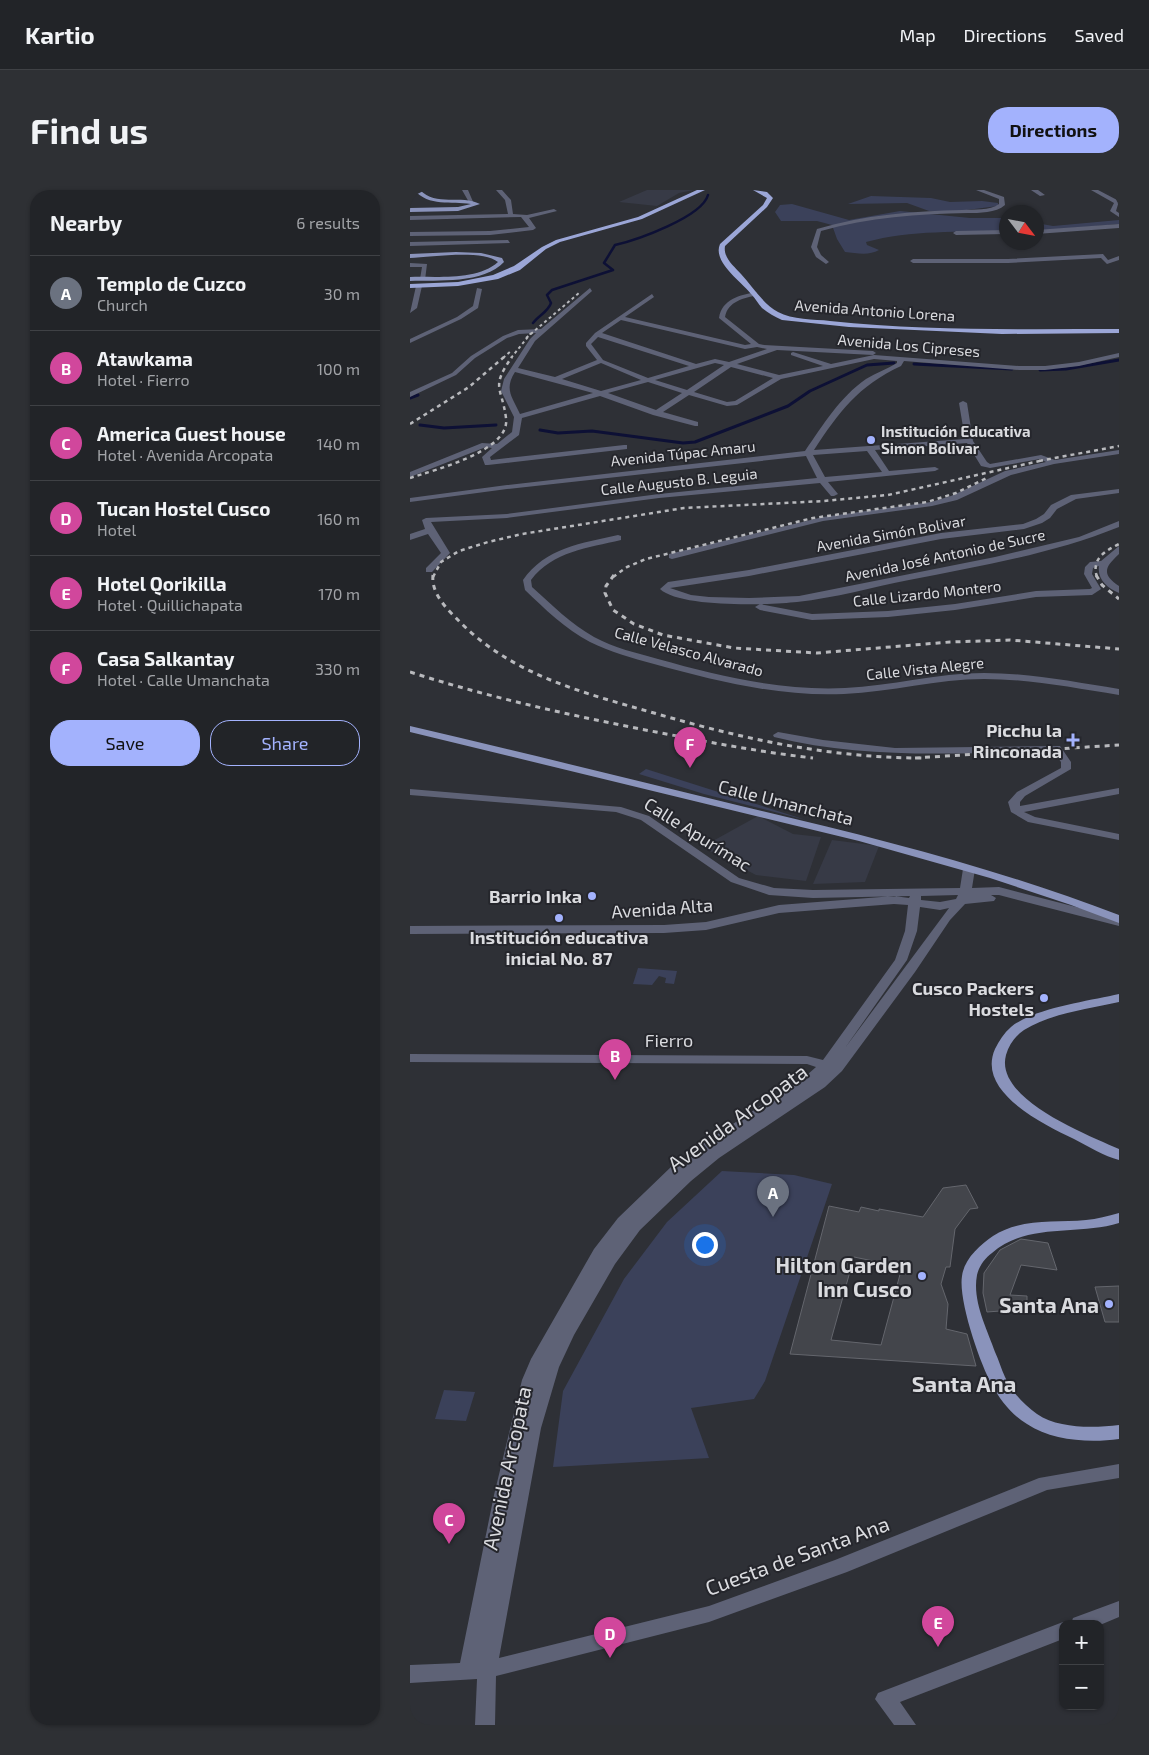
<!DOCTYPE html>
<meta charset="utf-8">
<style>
body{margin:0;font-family:"Exo 2",sans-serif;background:#2e3034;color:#f1f3f6}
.controls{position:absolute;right:15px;bottom:15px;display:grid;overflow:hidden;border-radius:10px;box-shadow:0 1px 4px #0004}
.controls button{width:45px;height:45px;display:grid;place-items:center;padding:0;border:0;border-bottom:1px solid #3f4145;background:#222428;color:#f1f3f6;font:25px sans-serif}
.compass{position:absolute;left:589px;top:15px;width:45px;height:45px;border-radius:50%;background:#222428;box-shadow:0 1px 4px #0004;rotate:122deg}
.you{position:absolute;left:294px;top:1054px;width:18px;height:18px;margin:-12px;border:4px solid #fff;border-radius:50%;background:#1a73e8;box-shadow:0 0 0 8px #1a73e833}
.badge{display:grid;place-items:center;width:32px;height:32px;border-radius:50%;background:#a3b2fd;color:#fff;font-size:16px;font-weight:700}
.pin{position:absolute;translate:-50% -41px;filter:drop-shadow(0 1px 2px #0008)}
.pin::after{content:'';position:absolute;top:26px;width:18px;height:15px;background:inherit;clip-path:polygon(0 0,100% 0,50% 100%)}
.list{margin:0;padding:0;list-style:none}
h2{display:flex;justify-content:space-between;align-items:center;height:65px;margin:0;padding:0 20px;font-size:21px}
h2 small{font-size:16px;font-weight:400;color:#a2a4a8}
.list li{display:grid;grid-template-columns:32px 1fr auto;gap:15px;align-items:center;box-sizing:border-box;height:75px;padding:0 20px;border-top:1px solid #3f4145}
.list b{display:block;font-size:19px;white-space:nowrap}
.list p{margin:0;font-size:16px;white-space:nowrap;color:#a2a4a8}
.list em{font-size:16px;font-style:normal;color:#a2a4a8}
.actions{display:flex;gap:10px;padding:15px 20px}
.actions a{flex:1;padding:11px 0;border:1px solid #a3b2fd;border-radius:20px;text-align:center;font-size:18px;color:#a3b2fd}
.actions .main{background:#a3b2fd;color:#111}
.map{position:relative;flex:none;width:709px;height:1535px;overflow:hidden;border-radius:20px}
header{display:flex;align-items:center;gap:30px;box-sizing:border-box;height:70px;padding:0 25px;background:#222428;border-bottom:1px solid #3f4145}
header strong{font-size:24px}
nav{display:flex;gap:28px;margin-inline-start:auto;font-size:18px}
.intro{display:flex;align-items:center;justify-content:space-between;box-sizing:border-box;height:120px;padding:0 30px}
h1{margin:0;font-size:35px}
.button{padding:12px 22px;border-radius:20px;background:#a3b2fd;color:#111;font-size:18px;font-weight:700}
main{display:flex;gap:30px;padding:0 30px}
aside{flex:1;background:#222428;border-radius:20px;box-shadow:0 1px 4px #0004}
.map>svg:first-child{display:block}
.built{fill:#373a46}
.green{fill:#3b415a}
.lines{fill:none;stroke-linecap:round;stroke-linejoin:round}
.stream-far1{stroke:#0d1035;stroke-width:2.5}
.stream{stroke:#0d1035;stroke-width:3}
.building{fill:#43454b;stroke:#64666d;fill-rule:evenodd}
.minor{fill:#5e6276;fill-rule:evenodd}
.major{fill:#8a93bb;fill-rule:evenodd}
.highway{fill:#9ba6d7;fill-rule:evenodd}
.rail-far2{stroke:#b8b9bd;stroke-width:2;stroke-dasharray:3 3;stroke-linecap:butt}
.rail-far1{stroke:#b8b9bd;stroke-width:2.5;stroke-dasharray:4 4;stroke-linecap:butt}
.rail{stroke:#b8b9bd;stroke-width:3;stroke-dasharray:5 5;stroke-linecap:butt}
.poi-dot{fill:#a3b2fd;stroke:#25262c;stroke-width:2}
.labels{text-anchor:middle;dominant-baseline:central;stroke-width:4;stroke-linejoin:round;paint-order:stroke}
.far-street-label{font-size:15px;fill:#dadbdf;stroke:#25262c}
.far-poi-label{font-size:15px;font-weight:bold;fill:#dadbdf;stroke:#25262c;text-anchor:start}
.poi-label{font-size:18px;font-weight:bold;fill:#dadbdf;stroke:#25262c;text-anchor:end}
.street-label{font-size:18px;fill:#dadbdf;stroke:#25262c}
.near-street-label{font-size:21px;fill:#dadbdf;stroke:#25262c}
.near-poi-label{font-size:21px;font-weight:bold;fill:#dadbdf;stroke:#25262c;text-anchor:end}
.near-neighbourhood-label{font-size:22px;font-weight:bold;fill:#dadbdf;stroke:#25262c}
</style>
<header>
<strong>Kartio</strong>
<nav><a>Map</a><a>Directions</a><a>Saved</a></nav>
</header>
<div class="intro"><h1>Find us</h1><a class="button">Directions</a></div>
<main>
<aside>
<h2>Nearby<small>6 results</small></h2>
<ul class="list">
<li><span class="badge" style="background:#6b7280">A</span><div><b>Templo de Cuzco</b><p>Church</p></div><em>30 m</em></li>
<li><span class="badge" style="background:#d1479c">B</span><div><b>Atawkama</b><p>Hotel · Fierro</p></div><em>100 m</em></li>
<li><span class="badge" style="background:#d1479c">C</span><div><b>America Guest house</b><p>Hotel · Avenida Arcopata</p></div><em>140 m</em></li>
<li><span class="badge" style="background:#d1479c">D</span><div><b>Tucan Hostel Cusco</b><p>Hotel</p></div><em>160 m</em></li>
<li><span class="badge" style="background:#d1479c">E</span><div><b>Hotel Qorikilla</b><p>Hotel · Quillichapata</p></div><em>170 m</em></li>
<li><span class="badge" style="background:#d1479c">F</span><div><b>Casa Salkantay</b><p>Hotel · Calle Umanchata</p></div><em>330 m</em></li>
</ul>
<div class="actions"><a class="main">Save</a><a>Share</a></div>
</aside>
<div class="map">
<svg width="709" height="1535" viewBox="0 0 709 1535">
<rect width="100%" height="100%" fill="#2e3036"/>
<path class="built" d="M237 0H284L269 3 247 16 209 12Z
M348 626 383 644 411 647 396 691 346 685 292 657Z
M422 650 469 656 455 692 403 694Z"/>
<path class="green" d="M461 6 521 8 540 12 572 11 588 13V16L549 21H519L497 13 438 14Z
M382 14 439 30 490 21 560 28H595L596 29V41C550 42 501 40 456 52L457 55 469 60C459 66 446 63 435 62L427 49 422 35 407 31H371L365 22 370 15Z
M709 30V34L627 41 626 33 643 36Z
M236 579 396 630 294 604 229 584Z
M228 778 267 781 264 794 255 793 256 788 249 786 242 795 223 794Z
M312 981 384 985 422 994 355 1191 344 1209 281 1218 299 1268 143 1277 153 1201 214 1089 257 1032Z
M34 1200 65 1202 56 1231 25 1229Z"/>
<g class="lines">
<path class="stream-far1" d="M123 133C129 125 138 122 141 113L137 105 142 100 203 80 194 73 205 55C227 50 292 27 298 5"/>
<path class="stream" d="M504 174 602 179
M630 180 656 179 709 170
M0 208 8 205
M10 235 34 238 86 235
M130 240 148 243 182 241 273 253 285 252 378 216 400 201 457 175 484 173"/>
</g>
<path class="building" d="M556 995 568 1018 560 1019 545 1039 540 1077H536L531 1094 538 1114 536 1139 557 1144 566 1176 380 1164 419 1016 449 1022 451 1017 469 1021V1019L513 1027 533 998ZM444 1067 492 1077 471 1155 421 1150Z
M611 1049 638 1053 647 1080 611 1075 600 1105 617 1106V1119L577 1122 573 1103 574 1083 590 1060Z
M709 1096V1132H695L685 1097Z"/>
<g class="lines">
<path class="minor" d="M52 0H58L64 14H60Z
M86 0H92L101 10 103 24 117 25 144 19 147 21 119 28 126 38 123 40 80 45 0 46V42L80 41 119 37 111 27 0 30V26L98 24 95 10Z
M566 0H574L594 7 595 15C586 23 569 23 558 23 508 24 459 27 411 41L407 57 411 65 419 72 416 74 406 67 401 57 407 39C454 25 503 21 552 20 563 19 580 21 589 14V9Z
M621 0H628L635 5 630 6Z
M681 0H688L709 11 706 21 709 23V27L700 21 704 13Z
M5 1 10 2 0 8V4Z
M709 34V38L626 44V40Z
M596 40V44L546 45 543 43 546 41Z
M98 50 100 53 0 56V52Z
M693 64 698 70 709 66V70L697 74 691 68 598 73H503L500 71 503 69H598Z
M0 73 17 74 15 90 10 89 12 77H0Z
M9 94 12 96 7 118 0 123 6 96Z
M67 98 72 99 68 118 51 129 0 153V149L47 127 63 116Z
M180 98 182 101 125 151 108 178 145 187 187 170 176 156V153L185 143 242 104 244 107 215 127 335 155 341 154 309 128C312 109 330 105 346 102L348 105C334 108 318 111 315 127L349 154 354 155 463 161 466 163 463 165 367 160 327 174 369 185 413 176 381 165V163L383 162 421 174 464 165 609 176H635L669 172 709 163V167L669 176 635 180H609L494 171 491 176C448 196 429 222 404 260L555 249 549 213 553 211 557 213 563 251 577 272 580 274 631 265 645 270 709 260V264L644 274 601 285 547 310 522 316 413 331 262 369 259 368V364L413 327 521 312 541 306 595 281 636 272 630 269 580 278 571 276 557 253 465 260 479 281 525 277 529 279 525 281 418 292 428 304 424 306H421L410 293 249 308 97 328 21 332 40 363 22 382H16V378L31 363 18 344 0 350V344L15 339 12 330 16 328 97 324 249 304 407 288 396 266 97 299 0 312V308L97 295 395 261C413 235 430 207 456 189 466 183 477 179 487 173V171L464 169 371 189 327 215 317 216 279 205 253 222 288 232V236H285L243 225 190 206 112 228 109 245 80 267 81 270 214 255H217V259L78 275H75L72 267 82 258 76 257 0 287V282L72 253 87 254 102 242 104 227 91 201 94 189 120 149 126 143 109 144 97 148 65 168 46 185 0 207V202L42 183 61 166 93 146 108 140 131 139ZM211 130 335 159 347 157 357 159 319 172 305 169 286 174 192 143ZM188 147 279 176 238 188 193 170 181 154ZM191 173 231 190 191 201 152 189ZM305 173 314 175 277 200 245 190ZM321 177 363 188 325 211 317 212 284 202ZM105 182 183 203 110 224C102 207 94 199 105 182ZM238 192 272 203 246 220 198 203ZM457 261 472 282 415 287 403 265Z
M709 299V303L666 309 647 319 640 328 632 333 614 339 531 349 339 386 260 398 281 405 299 407 339 408 389 406 585 367 669 347 709 331V337C642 364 570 376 499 390 463 397 425 408 387 412 359 415 270 418 250 399L258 392 339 380 531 343 613 334 626 329 634 324 641 315 661 305Z
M208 345 211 346V350C178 358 143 361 121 390L122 397C142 415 161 434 184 447 204 458 227 463 248 469 309 486 371 501 435 498 481 496 527 483 574 483 619 483 664 492 709 499V505C664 498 619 489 574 489 527 489 481 502 434 504 370 507 306 491 244 474 222 468 200 462 180 452 155 439 135 419 115 400L113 390C135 358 172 353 208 345Z
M709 356V364C695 377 691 384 709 396V403C697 398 687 389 689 376L683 378 682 384 691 399 682 405 626 407 545 420 478 427 402 430 350 420 345 417 350 414 402 424 478 421 545 414 626 401 680 399 682 398 674 384 675 377 680 372 691 371Z
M368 542 413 550 485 558 650 556 661 572V579L615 606 610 612V616L709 598V604L614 622 625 627 709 644V650L618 632 601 622 598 612 607 602 651 578V572L643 561C550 563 456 570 364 547L363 545Z
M0 599 211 617 239 626 329 688 364 698 403 700 550 698 553 679 559 676 565 679 562 698 589 697 709 728V736L589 705H581L586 708 584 711 555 714 540 730 505 782 432 881 415 897 309 968 281 991 230 1040 205 1074 164 1145 149 1177 131 1238 89 1468 299 1416 425 1370 629 1288 709 1274V1288L637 1300 437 1382 299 1432 86 1486 85 1535H65L67 1489 0 1493V1475L50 1473 84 1305 112 1190 121 1169 184 1059 208 1028 262 976 285 959 397 885 406 877 397 874 0 872V864L397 866 413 870 485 770 495 741 498 715 484 714 369 723 296 740 254 743 0 744V736L254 735 296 732 369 715 484 706 499 708 500 706 403 708 359 705 321 692 231 630 206 622 0 605ZM548 705 546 709 530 712 511 710V706ZM510 717 530 720 539 718 435 858 497 770 507 741Z
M709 1411V1427L690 1435 661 1434 663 1428Z
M653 1432 659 1434H653V1449L490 1512 506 1535H484L465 1509 468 1503Z"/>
<path class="major" d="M4 0H10C26 17 51 4 70 14L48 21 0 22V18L48 17 61 14C41 11 19 17 4 0Z
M46 62 71 63 92 68 94 72C74 94 27 90 0 91V87C27 86 67 91 88 72 73 59 20 67 0 68V64Z
M0 536C110 562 221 589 331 616 459 646 587 678 709 725V733L661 715 580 688 449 651 0 542Z
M709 804V812C678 819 642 823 614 840 605 846 599 855 596 865 584 909 678 945 709 959V970C694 966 679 957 664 949 633 934 566 902 585 859 589 851 594 843 601 837 624 818 679 811 709 804Z
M709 1023V1033C667 1046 618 1032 582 1063 575 1068 569 1076 567 1085 562 1111 577 1139 585 1162 589 1170 591 1179 595 1187 601 1201 614 1215 627 1224 649 1239 684 1238 709 1235V1249C680 1253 642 1251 617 1234 602 1225 590 1210 582 1195 570 1174 548 1110 552 1086 554 1069 570 1055 583 1046 610 1028 645 1033 676 1030 687 1029 698 1026 709 1023Z"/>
<path class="highway" d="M287 0H295L232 29 150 52 136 59 110 80 88 89 48 96 0 98V94L48 92 83 85 104 76 132 57 146 50 228 27Z
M343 0 357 2 363 8 357 17 315 56C313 68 324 76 331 84 342 96 354 115 368 122 382 130 404 129 420 131 516 141 613 139 709 139V143L592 144 439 137 372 130C365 127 358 123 352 118 348 114 346 109 342 105 332 92 302 72 310 54L353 15 357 8Z"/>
<path class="rail-far2" d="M116 148 169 103
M93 168 101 161
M101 168 121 143"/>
<path class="rail-far1" d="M0 234 59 197 94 167
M629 271 709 256
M0 288C24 280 101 261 96 228 92 197 80 198 102 167
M23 387 31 372 49 361 78 352 112 344 274 318 414 311 478 305 634 270
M203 387 217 377 236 369 403 328 517 312 546 303 579 287
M687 387C681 369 695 361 709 354"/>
<path class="rail" d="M23 385C21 403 36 418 48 430 101 485 174 503 244 523 333 549 420 568 513 568
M204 385 196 396 195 403 203 420 224 434 253 445 324 458 407 463 540 452 600 450 709 459
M686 385 692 395 709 409
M0 482C81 508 163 526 246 542 298 552 350 562 403 568
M505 568 709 555"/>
</g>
<g class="poi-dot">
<circle cx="461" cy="250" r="5"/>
<path d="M660.5 542.5h5v5h5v5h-5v5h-5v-5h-5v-5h5z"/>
<circle cx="182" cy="706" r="5"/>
<circle cx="149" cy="728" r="5"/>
<circle cx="634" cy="808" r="5"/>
<circle cx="512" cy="1086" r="5"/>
<circle cx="699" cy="1114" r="5"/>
</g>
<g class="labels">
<g class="far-street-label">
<text transform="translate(465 120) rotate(4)">Avenida Antonio Lorena</text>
<text transform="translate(499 155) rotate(5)">Avenida Los Cipreses</text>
<text transform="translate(273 263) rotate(-6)">Avenida Túpac Amaru</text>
<text transform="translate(269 291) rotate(-6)">Calle Augusto B. Leguia</text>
<text transform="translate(481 343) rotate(-10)">Avenida Simón Bolivar</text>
<text transform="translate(535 365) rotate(-12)">Avenida José Antonio de Sucre</text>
<text transform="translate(517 403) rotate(-6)">Calle Lizardo Montero</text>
<text transform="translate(279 461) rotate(15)">Calle Velasco Alvarado</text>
<text transform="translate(515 478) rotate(-6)">Calle Vista Alegre</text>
</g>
<g class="far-poi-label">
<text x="471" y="241">Institución Educativa<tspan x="471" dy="17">Simon Bolivar</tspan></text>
</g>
<g class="poi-label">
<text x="652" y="540">Picchu la<tspan x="652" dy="21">Rinconada</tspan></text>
<text x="172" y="706">Barrio Inka</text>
<text x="149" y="747" text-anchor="middle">Institución educativa<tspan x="149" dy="21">inicial No. 87</tspan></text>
<text x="624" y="798">Cusco Packers<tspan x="624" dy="21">Hostels</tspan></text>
</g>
<g class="street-label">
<text transform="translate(376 612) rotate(14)">Calle Umanchata</text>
<text transform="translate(288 644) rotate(32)">Calle Apurímac</text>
<text transform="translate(252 718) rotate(-4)">Avenida Alta</text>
<text x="259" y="850">Fierro</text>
</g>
<g class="near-street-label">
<text transform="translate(327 927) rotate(-36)">Avenida Arcopata</text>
<text transform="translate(96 1278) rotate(-78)">Avenida Arcopata</text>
<text transform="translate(387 1365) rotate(-20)">Cuesta de Santa Ana</text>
</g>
<g class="near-poi-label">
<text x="502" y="1074">Hilton Garden<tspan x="502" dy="24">Inn Cusco</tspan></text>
<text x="689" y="1114">Santa Ana</text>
</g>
<g class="near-neighbourhood-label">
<text x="554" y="1193">Santa Ana</text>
</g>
</g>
</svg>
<div class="controls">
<button>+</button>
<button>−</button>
</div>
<svg class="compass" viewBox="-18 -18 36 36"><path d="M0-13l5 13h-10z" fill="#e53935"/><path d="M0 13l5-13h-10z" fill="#a2a4a8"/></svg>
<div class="you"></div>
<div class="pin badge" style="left:363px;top:1027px;background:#6b7280">A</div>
<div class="pin badge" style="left:205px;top:890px;background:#d1479c">B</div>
<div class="pin badge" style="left:39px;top:1354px;background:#d1479c">C</div>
<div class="pin badge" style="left:200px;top:1468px;background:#d1479c">D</div>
<div class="pin badge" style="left:528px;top:1457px;background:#d1479c">E</div>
<div class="pin badge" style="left:280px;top:578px;background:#d1479c">F</div>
</div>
</main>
